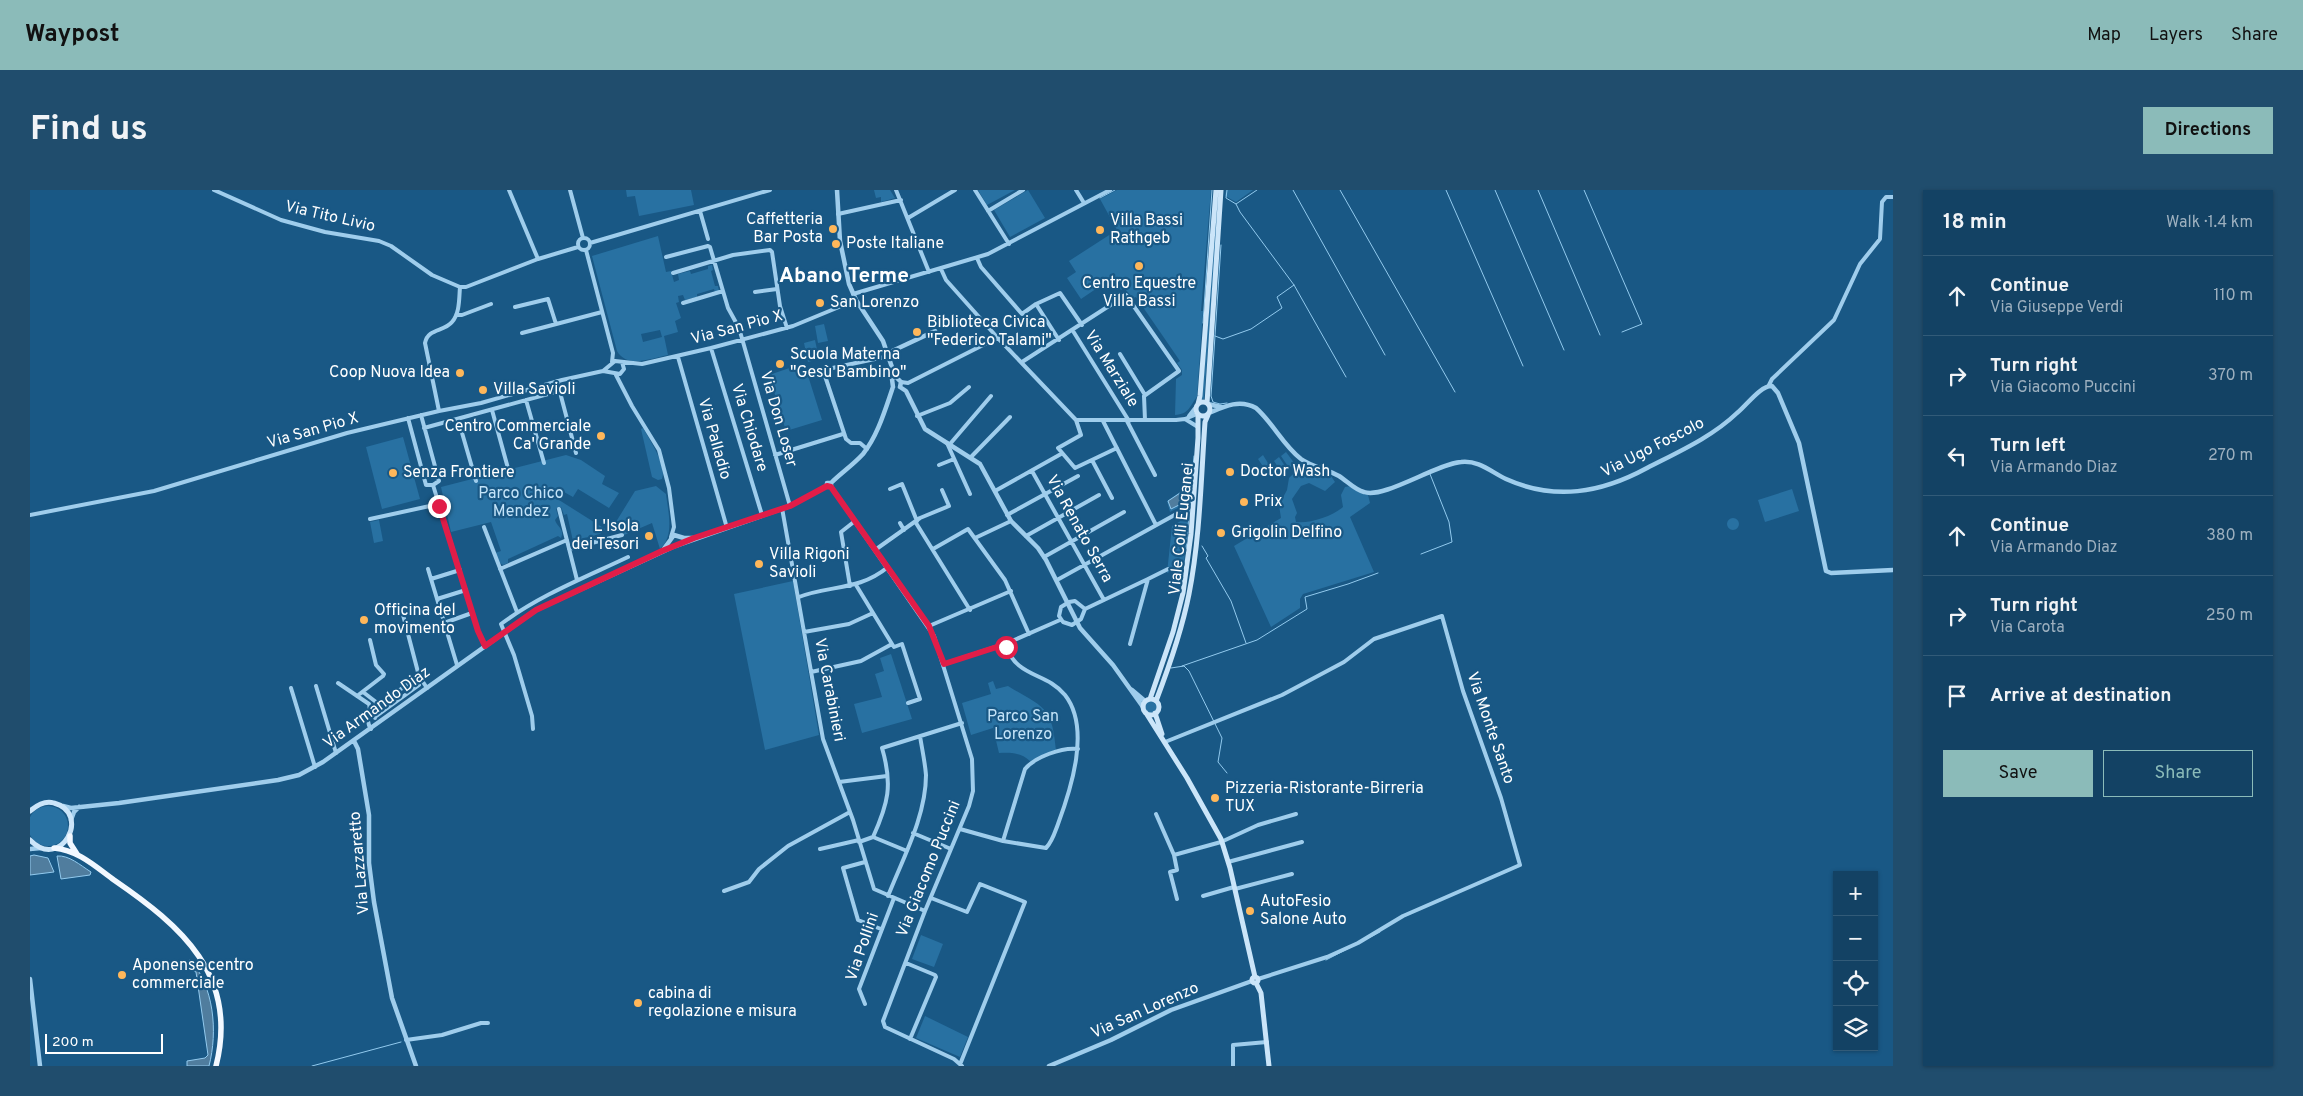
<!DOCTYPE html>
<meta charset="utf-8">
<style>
body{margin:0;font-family:Overpass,sans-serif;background:#204d6d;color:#f1f3f6}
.controls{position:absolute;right:15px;bottom:15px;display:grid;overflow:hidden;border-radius:0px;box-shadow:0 1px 4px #0004}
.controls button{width:45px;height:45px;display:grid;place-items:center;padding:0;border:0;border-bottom:1px solid #325b78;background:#134264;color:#f1f3f6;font:25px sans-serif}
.scale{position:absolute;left:15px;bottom:12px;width:118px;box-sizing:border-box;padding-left:5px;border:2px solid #fff;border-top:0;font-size:14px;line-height:18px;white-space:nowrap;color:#fff;-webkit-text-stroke:4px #195885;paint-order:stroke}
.stop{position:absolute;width:15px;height:15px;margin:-11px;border:4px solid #e11d48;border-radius:50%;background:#fff}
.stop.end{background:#e11d48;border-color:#fff;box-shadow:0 1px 5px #0008}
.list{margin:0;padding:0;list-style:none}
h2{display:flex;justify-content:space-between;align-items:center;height:65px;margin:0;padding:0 20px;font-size:21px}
h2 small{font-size:16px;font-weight:400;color:#9db0bf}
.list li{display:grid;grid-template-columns:32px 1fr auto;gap:15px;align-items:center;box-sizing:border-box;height:80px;padding:0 20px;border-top:1px solid #325b78}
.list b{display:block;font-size:19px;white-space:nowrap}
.list p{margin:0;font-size:16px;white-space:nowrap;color:#9db0bf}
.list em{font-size:16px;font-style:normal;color:#9db0bf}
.actions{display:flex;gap:10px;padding:15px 20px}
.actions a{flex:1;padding:11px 0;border:1px solid #8bbbb9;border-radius:0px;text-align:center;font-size:18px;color:#8bbbb9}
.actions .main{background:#8bbbb9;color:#111}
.icon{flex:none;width:28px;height:28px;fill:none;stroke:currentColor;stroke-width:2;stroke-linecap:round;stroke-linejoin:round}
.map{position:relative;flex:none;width:1863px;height:876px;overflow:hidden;border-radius:0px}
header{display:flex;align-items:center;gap:30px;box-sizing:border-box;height:70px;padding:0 25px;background:#8bbbb9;color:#111}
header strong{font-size:24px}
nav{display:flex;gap:28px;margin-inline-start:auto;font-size:18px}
.intro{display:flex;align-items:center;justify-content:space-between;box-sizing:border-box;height:120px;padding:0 30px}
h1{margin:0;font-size:35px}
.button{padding:12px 22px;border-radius:0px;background:#8bbbb9;color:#111;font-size:18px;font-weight:700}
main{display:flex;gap:30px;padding:0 30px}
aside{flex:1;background:#134264;border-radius:0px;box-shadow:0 1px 4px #0004}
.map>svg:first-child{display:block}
.green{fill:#2871a2;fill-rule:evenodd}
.water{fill:#507d9e;stroke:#92caee}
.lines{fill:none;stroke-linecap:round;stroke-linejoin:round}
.stream{stroke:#92caee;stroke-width:1}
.minor{stroke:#9fcdec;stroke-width:4}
.tertiary{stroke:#9fcdec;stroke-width:4.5}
.secondary{stroke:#cbe5f9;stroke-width:5}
.trunk{stroke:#f2f8ff;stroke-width:5.5}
.route{stroke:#e11d48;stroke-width:6}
.poi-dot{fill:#ffb75a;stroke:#195885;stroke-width:2}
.labels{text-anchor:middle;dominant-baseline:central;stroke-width:4.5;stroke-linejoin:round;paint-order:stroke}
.street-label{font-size:16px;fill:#fff;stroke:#195885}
.poi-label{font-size:16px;fill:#fff;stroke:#195885;text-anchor:start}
.park-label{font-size:16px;fill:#c4e4f9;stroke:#195885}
.district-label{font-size:21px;font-weight:bold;fill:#fff;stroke:#195885}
</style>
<header>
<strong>Waypost</strong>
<nav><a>Map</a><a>Layers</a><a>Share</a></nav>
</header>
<div class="intro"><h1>Find us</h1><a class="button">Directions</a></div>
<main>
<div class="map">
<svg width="1863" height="876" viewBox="0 0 1863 876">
<rect width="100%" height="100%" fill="#195885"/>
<path class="green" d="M596 0H661L664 15 609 26 605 6 597 7Z
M844 0H860L865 8 851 12V7L846 8Z
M948 0H985L957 15Z
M998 0 1015 28 980 47 964 20Z
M1087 0H1181L1171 121H1173L1167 207C1159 217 1159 224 1145 225L1146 189 1152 185V180L1147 173 1150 171 1106 107 1103 108 1094 98 1091 100 1082 88 1051 109 1037 88 1046 82 1039 71 1087 40 1070 9Z
M1188 0H1190L1174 209H1172Z
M1196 0H1223L1206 12 1195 6Z
M628 46 636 82 641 81 644 92 649 90 648 84 660 81 661 84 678 79V76L682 75 683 80 681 81 685 96H688L689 101 685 102 684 99 667 104V107L655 110 653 105 648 106 649 112 646 113 651 128 645 131 648 142 634 146 638 165C622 168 597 179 587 161L562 66ZM630 140 632 147 613 152 611 144Z
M794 134 798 151 788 153 785 136Z
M785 150 789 169 778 172 774 153Z
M774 173 792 230 756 241 739 185Z
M613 238C620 250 637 276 632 289L628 290 622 287 611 239Z
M373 247 390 309 352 319 336 257Z
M1256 262 1265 274 1259 278 1251 266Z
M536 265 551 270 575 286 572 294 589 303 579 318 548 299 543 307 534 302 529 310 575 339 570 344 543 351 537 324 534 325 531 317 526 319 528 326 525 330C527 337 535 339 531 348L528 346 478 369V373L473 375 470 373 465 363 471 361 461 332 421 342 411 297Z
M1233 265 1241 278 1236 281 1228 269Z
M1249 267 1257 279 1252 283 1244 271Z
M1281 276 1299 283 1305 292 1295 301 1279 293 1271 296 1262 309 1267 323 1265 327 1266 332C1279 334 1303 326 1313 317L1311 305 1315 297 1321 296 1332 303 1338 305 1340 313 1320 327 1344 382 1273 404 1270 409V418L1241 437 1204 356 1251 328 1249 315 1257 300 1259 288 1269 278Z
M626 296 636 304C638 321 645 346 630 359L622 333 594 345 592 339 581 340 605 301Z
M1160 299 1154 376 1137 383 1142 336 1154 329 1148 318 1140 322 1137 311 1153 300Z
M1762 299 1769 321 1735 332 1728 310Z
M1697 334a6 6 0 1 1 12 0a6 6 0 1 1-12 0Z
M349 330 353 351 344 353 340 332Z
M763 391 789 545 735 560 704 404Z
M861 464 882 529 832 543 824 514 852 507 845 484 854 481 850 468Z
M963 491 966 499 978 496C1014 518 1022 515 1026 561L1000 571C992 563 980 562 969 563L963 538 941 545 932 513 961 504 958 493Z
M1115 517a6 6 0 1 1 12 0a6 6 0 1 1-12 0Z
M-2 636a20 20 0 1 1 40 0a20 20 0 1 1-40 0Z
M891 745 913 754 904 777 882 769Z
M895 826 938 847 930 867 886 848Z"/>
<path class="water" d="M1154 302 1156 305 1154 321 1149 315 1141 319 1138 311 1150 303Z
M4 665 18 668 24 682 0 685V666Z
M27 666C39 665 50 675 61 682L60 685 31 689Z
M160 769C184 797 188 841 179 876H157V871L175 868 178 865 166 782 162 780 159 771Z"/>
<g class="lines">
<path class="stream" d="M1197 0 1196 8 1206 14 1227 0
M1263 0 1355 165
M1310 0 1425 202
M1416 0 1493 176
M1465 0 1534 160
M1508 0 1570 145
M1554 0 1612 134 1592 142
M1070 8 1085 0
M1206 14 1210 22 1264 95 1316 187
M1191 55 1181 206 1183 212 1190 214 1197 213
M1173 133 1182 0
M1185 146 1193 149 1221 139 1252 118 1247 107 1264 95
M1172 356 1178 366 1176 368 1201 411 1216 453
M1156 359 1164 266
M1391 364 1422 352 1419 332 1400 284
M1152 476 1227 450 1277 419 1275 407 1318 394 1348 383
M1141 478 1154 476 1159 481 1192 548 1188 572 1197 583
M1296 770 1350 742
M282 876 371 852"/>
<path class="minor" d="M184 0 251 30 295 42 349 51 361 56 402 85 430 97H436L508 69 548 57
M479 0 508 69
M540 0 553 48
M866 0 899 82
M945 0 979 54
M1046 0 1054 13
M670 21 678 49
M958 21 993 0
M808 24 871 10
M878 28 925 0
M548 54a6 6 0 1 1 12 0a6 6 0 1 1-12 0Z
M560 53 740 0
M556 60 583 163 582 172
M636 67 678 56 680 57 698 118 709 138 760 316
M947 68 951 77 992 124 1006 114 1030 103 1052 135
M911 79 916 90 966 146 1046 230H1146L1155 229 1167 224
M643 83 703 65 740 60 742 62 750 116 757 138
M725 102 747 99
M823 104 958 64 1080 0
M653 113 693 101
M1006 114 1029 150
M485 117 518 109 526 134
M426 125H432L461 114
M1043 141 1099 231
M492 143 572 122
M681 158 732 325
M1090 164 1115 205
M648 167 697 338
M992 172 1096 105 1149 181 1114 206 1115 230
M573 181 585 171 612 174 681 158 763 136 826 110
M586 185 602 216 629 260 639 298 644 337 641 347
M527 191 546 263
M871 192 878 193 967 148
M1739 195 1742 189 1804 130 1830 74 1850 49 1852 12 1856 7H1863
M496 210 514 273
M462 220 479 282
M409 221 395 153C398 138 414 142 422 132 430 123 429 108 430 97
M391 225 409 291 403 295
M887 226 920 213 939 197
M1159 226 1166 217
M378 228 396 295H403
M428 229 446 291
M1155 229 1168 237
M1046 230 1051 245 1028 258 1045 278 1087 258
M1073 231 1126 335
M1097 231 1125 285
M394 238 529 201
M917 253 940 304
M920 254 961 206
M837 259 830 253H821L816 249 793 180 859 166
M745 265 813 244
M941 267 980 227
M1062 270 1082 308
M909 275 924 269
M1002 281 1074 410
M403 295 448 441 455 456
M801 297 904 446 942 569 943 601 939 616 895 721 853 831 855 837 924 869 932 876
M860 299 872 294 887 331
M965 301 1031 264
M752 318 793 549 823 630 844 699 895 721
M529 319 547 390
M0 325 124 301 317 243 409 221 451 213 532 190 573 181 590 184 594 179 592 172
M977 325 1048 286
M340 329 409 314
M870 333 874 340
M886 333 940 420
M454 337 487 422
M996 346 1069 305
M945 348 981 331
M539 359 592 345
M903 359 938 339 975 390 999 444
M845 360 890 328 919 316 912 300
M1014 367 1094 322
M398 379 427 475
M470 379 537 350
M401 389 430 380
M1118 389 1138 379
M1027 390 1150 322
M826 395 862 454 864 457 872 454 890 509 878 513
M820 396 811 342 825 331
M769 407C800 395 829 401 858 377
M407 409 436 400
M1045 411 1055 419 1051 429 1042 435 1033 432 1029 426 1031 417 1039 412Z
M1055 419 1118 389 1100 454
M372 421 389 486 397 498
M414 433 442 423
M899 436 981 401
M774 442 819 434 843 423
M914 474 975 454 1030 430
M781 482 831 471 862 454
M308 493 339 514C342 523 334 529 341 539
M286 496 306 563
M261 498 285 577
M333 502 346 512 345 528
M327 506 353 486 354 484 346 475 340 450
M340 518 346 517 389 486
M345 527 389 495
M503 539 502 526 484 465 471 434C510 405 554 388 598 367
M1135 552 1252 505 1314 472 1344 449 1412 426 1433 501 1471 608 1490 675 1373 726 1328 753 1297 767 1228 789
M809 592 857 586
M1126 624 1144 665 1191 652 1228 635 1266 624
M930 639 973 651 1016 658C1022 652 1025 642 1028 634 1041 599 1061 538 1035 505 1015 481 987 489 975 454
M883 643 921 659
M843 647C858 614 863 595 852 558L932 533
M973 651 995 579C1005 567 1032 557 1048 559
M829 652 843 647 877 661
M790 659 829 650
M1144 665 1147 680 1140 682 1147 709
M835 672 813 678 828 730 851 739
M1198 672 1272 652
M1205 699 1262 684
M694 701 719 692 729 679 758 656 820 622
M858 706C873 668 896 626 896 585 895 572 892 559 890 546
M1173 706 1204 697
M901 708 937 722 950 694 995 712 931 872
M876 773 905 785 906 787 880 849
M835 814 829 799 864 708
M376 850 412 845 451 833H458
M1203 876V855L1237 852"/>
<path class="tertiary" d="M807 0 810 51 819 94 826 110 853 151 865 186
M858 163 905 141
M865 186 871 192 870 197
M863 197 862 189 865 186
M870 197 876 201 895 239 950 274 981 331 1008 358 1016 370 1050 438 1083 475 1113 517
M1178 214 1191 217
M1179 223C1195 216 1210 209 1226 218 1243 233 1253 255 1271 269 1282 277 1297 279 1309 286 1317 291 1325 300 1334 302 1354 309 1406 274 1431 272 1449 270 1461 282 1476 289 1525 311 1571 303 1617 278 1648 262 1682 247 1707 223 1716 216 1731 195 1742 196L1748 203 1769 253 1796 381 1801 383 1863 380
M797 296V293H801C811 283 823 275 833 264 848 245 855 220 863 197
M633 360 644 345 654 348H663
M1102 500 1115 511
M324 551 328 559 339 625V673L344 712 362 808 386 876
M33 616 41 618 89 613 248 590 269 585 293 572 506 420 645 356 760 316 797 296 801 297V293
M41 630 44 622 49 617
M0 659 11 658
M0 789 10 876
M1019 876 1081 850 1141 820 1222 791"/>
<path class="secondary" d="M1166 219a7 7 0 1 1 14 0a7 7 0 1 1-14 0Z
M1177 213 1191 0
M1168 214 1170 206 1186 0
M1120 509 1143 442 1153 403 1161 344 1168 248V225
M1113 517a8 8 0 1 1 16 0a8 8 0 1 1-16 0Z
M1126 511C1139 477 1152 440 1159 404 1170 348 1171 289 1175 232L1178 225
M1116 523 1157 588 1191 649 1200 678 1225 787
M1125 523 1132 544
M0 621C7 615 15 610 24 613 62 623 31 682 0 650
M1222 790a3 3 0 1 1 6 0a3 3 0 1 1-6 0Z
M1226 793 1231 803 1239 876"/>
<path class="trunk" d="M40 646V653L47 664
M24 658C48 660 66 677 84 690 151 736 209 785 186 876"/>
</g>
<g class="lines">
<path class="route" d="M409 316 448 441 455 456 506 420 632 361 664 348 760 316 797 296 801 297 899 436 914 474 976 454V457"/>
</g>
<g class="poi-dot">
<circle cx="803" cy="39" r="5"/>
<circle cx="1070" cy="40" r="5"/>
<circle cx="806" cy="54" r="5"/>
<circle cx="1109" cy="76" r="5"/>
<circle cx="790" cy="113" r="5"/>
<circle cx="887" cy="142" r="5"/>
<circle cx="750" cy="174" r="5"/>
<circle cx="430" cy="183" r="5"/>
<circle cx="453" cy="200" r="5"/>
<circle cx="571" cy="246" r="5"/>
<circle cx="1200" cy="282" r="5"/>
<circle cx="363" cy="283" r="5"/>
<circle cx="1214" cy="312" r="5"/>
<circle cx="1191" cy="343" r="5"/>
<circle cx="619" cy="346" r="5"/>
<circle cx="729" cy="374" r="5"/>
<circle cx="334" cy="430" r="5"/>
<circle cx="1185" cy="608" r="5"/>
<circle cx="1220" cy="721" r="5"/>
<circle cx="92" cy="785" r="5"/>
<circle cx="608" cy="813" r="5"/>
</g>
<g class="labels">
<g class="street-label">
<text transform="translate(300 27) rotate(13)">Via Tito Livio</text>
<text transform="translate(707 138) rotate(-15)">Via San Pio X</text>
<text transform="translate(1081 179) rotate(58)">Via Marziale</text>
<text transform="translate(748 229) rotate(74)">Via Don Loser</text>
<text transform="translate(719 238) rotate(73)">Via Chiodare</text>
<text transform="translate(283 241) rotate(-16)">Via San Pio X</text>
<text transform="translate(684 249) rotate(74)">Via Palladio</text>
<text transform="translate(1623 258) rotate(-27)">Via Ugo Foscolo</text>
<text transform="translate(1049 339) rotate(61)">Via Renato Serra</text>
<text transform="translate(1152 339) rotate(-84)">Viale Colli Euganei</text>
<text transform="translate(799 500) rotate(79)">Via Carabinieri</text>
<text transform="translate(347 518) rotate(-36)">Via Armando Diaz</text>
<text transform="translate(1460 538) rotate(71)">Via Monte Santo</text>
<text transform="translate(330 673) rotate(-95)">Via Lazzaretto</text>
<text transform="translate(899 679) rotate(-68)">Via Giacomo Puccini</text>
<text transform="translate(833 757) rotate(-71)">Via Pollini</text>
<text transform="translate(1115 821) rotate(-24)">Via San Lorenzo</text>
</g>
<g class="poi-label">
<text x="793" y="30" text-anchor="end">Caffetteria<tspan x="793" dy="18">Bar Posta</tspan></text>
<text x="1080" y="31">Villa Bassi<tspan x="1080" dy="18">Rathgeb</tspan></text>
<text x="816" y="54">Poste Italiane</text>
<text x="1109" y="94" text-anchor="middle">Centro Equestre<tspan x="1109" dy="18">Villa Bassi</tspan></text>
<text x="800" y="113">San Lorenzo</text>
<text x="897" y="133">Biblioteca Civica<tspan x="897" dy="18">"Federico Talami"</tspan></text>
<text x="760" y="165">Scuola Materna<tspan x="760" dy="18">"Gesù Bambino"</tspan></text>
<text x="420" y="183" text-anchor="end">Coop Nuova Idea</text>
<text x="463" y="200">Villa Savioli</text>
<text x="561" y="237" text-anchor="end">Centro Commerciale<tspan x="561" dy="18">Ca' Grande</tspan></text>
<text x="1210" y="282">Doctor Wash</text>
<text x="373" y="283">Senza Frontiere</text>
<text x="1224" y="312">Prix</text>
<text x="609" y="337" text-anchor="end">L'Isola<tspan x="609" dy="18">dei Tesori</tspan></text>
<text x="1201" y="343">Grigolin Delfino</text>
<text x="739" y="365">Villa Rigoni<tspan x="739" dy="18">Savioli</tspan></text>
<text x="344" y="421">Officina del<tspan x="344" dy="18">movimento</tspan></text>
<text x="1195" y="599">Pizzeria-Ristorante-Birreria<tspan x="1195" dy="18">TUX</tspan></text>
<text x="1230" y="712">AutoFesio<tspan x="1230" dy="18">Salone Auto</tspan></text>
<text x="102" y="776">Aponense centro<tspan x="102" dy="18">commerciale</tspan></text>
<text x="618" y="804">cabina di<tspan x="618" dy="18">regolazione e misura</tspan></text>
</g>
<g class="park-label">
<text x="491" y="304">Parco Chico<tspan x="491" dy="18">Mendez</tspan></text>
<text x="993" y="527">Parco San<tspan x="993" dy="18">Lorenzo</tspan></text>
</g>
<g class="district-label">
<text x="814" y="86">Abano Terme</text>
</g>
</g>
</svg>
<div class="controls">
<button>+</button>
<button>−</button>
<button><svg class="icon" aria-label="locate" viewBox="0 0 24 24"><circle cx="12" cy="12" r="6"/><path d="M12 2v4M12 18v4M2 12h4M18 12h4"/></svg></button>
<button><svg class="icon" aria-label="layers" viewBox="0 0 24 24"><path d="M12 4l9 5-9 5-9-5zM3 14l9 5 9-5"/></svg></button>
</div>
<div class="scale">200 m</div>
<div class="stop" style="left:976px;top:457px"></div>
<div class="stop end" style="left:409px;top:316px"></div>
</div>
<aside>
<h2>18 min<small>Walk · 1.4 km</small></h2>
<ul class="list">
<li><svg class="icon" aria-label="ahead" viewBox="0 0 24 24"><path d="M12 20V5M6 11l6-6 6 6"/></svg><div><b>Continue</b><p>Via Giuseppe Verdi</p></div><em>110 m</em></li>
<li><svg class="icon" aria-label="right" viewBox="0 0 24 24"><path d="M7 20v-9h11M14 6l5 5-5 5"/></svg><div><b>Turn right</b><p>Via Giacomo Puccini</p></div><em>370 m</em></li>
<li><svg class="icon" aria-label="left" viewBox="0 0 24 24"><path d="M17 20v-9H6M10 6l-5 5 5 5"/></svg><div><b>Turn left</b><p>Via Armando Diaz</p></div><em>270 m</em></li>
<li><svg class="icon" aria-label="ahead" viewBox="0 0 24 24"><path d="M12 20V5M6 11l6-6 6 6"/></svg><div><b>Continue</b><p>Via Armando Diaz</p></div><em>380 m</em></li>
<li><svg class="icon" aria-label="right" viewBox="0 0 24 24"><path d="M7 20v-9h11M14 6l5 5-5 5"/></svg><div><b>Turn right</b><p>Via Carota</p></div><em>250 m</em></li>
<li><svg class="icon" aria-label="arrive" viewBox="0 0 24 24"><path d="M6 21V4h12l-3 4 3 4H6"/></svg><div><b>Arrive at destination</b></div></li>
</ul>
<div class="actions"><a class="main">Save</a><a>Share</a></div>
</aside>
</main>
